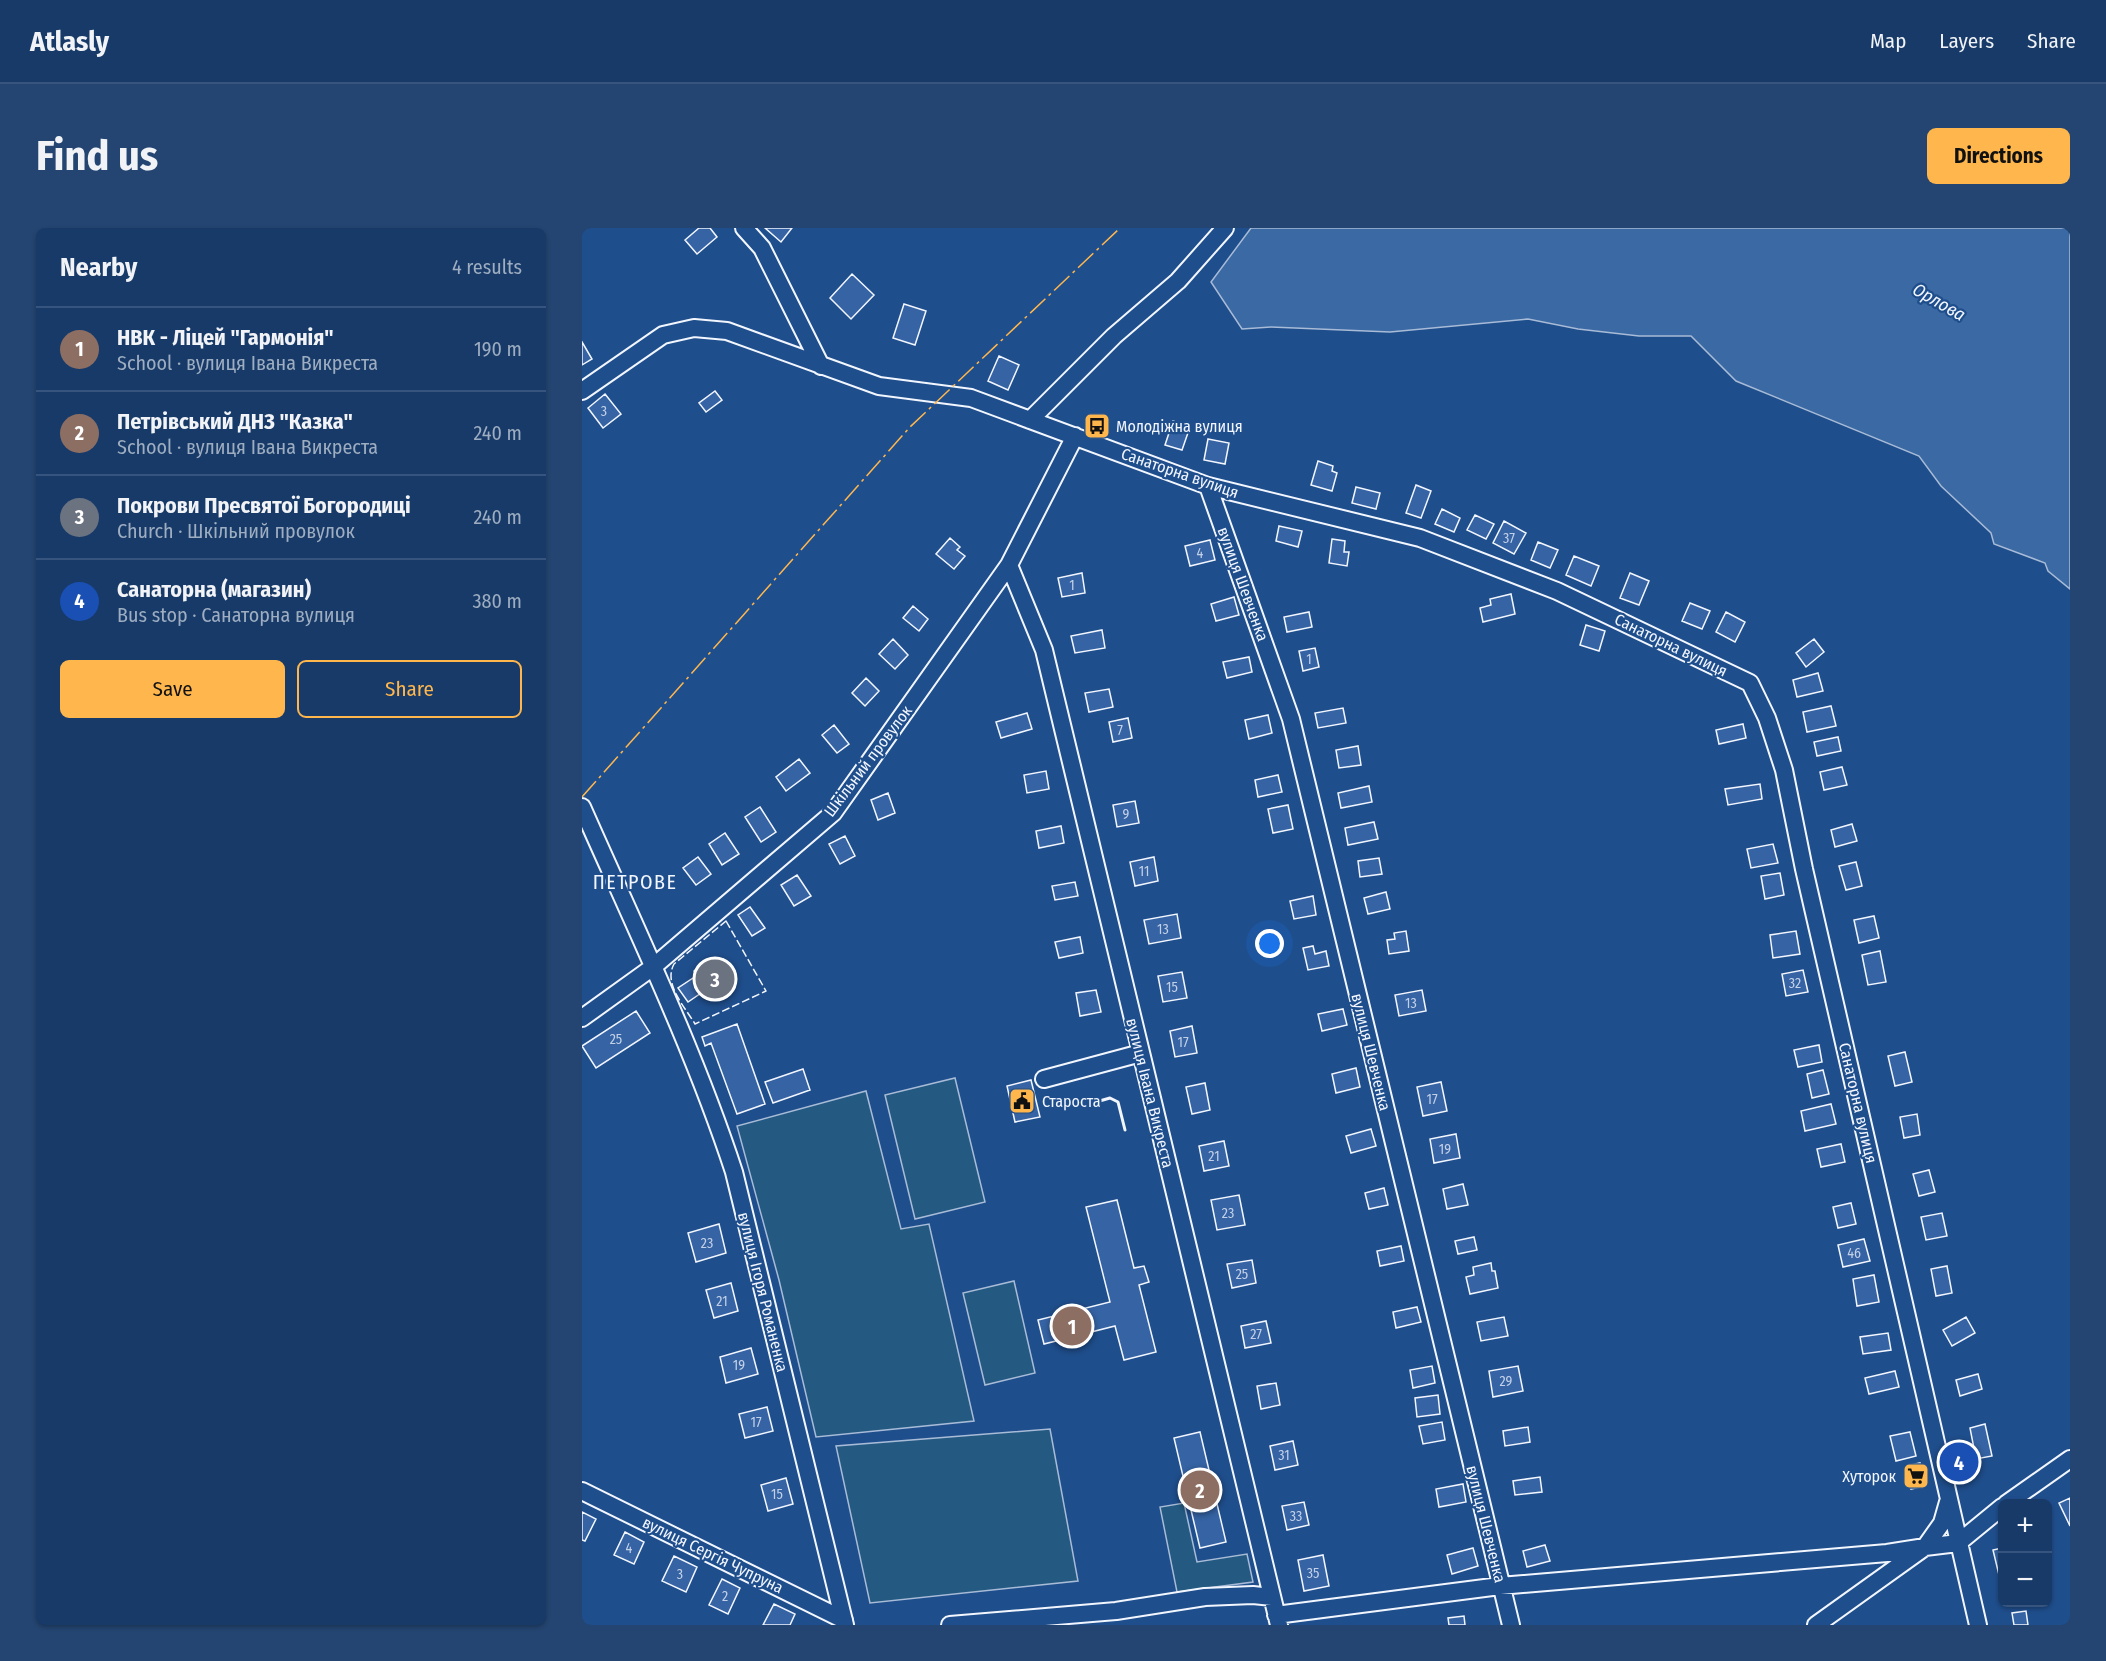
<!DOCTYPE html>
<meta charset="utf-8">
<style>
body{margin:0;font-family:"Fira Sans Condensed",sans-serif;background:#244571;color:#f1f3f6}
.controls{position:absolute;right:18px;bottom:18px;display:grid;overflow:hidden;border-radius:9px;box-shadow:0 2px 4px #0004}
.controls button{width:54px;height:54px;display:grid;place-items:center;padding:0;border:0;border-bottom:2px solid #36547d;background:#173a69;color:#f1f3f6;font:30px sans-serif}
.you{position:absolute;left:688px;top:716px;width:21px;height:21px;margin:-15px;border:4px solid #fff;border-radius:50%;background:#1a73e8;box-shadow:0 0 0 9px #1a73e833}
.badge{display:grid;place-items:center;width:39px;height:39px;border-radius:50%;background:#ffb74d;color:#fff;font-size:20px;font-weight:700}
.pin{position:absolute;translate:-50% -50%;border:3px solid #fff;box-shadow:0 2px 6px #0006}
.list{margin:0;padding:0;list-style:none}
h2{display:flex;justify-content:space-between;align-items:center;height:78px;margin:0;padding:0 24px;font-size:26px}
h2 small{font-size:20px;font-weight:400;color:#9eadc0}
.list li{display:grid;grid-template-columns:39px 1fr auto;gap:18px;align-items:center;box-sizing:border-box;height:84px;padding:0 24px;border-top:2px solid #36547d}
.list b{display:block;font-size:22px;white-space:nowrap}
.list p{margin:0;font-size:20px;white-space:nowrap;color:#9eadc0}
.list em{font-size:20px;font-style:normal;color:#9eadc0}
.actions{display:flex;gap:12px;padding:18px 24px}
.actions a{flex:1;padding:14px 0;border:2px solid #ffb74d;border-radius:9px;text-align:center;font-size:21px;color:#ffb74d}
.actions .main{background:#ffb74d;color:#111}
.map{position:relative;flex:none;width:1488px;height:1397px;overflow:hidden;border-radius:9px}
header{display:flex;align-items:center;gap:36px;box-sizing:border-box;height:84px;padding:0 30px;background:#173a69;border-bottom:2px solid #36547d}
header strong{font-size:28px}
nav{display:flex;gap:33px;margin-inline-start:auto;font-size:21px}
.intro{display:flex;align-items:center;justify-content:space-between;box-sizing:border-box;height:144px;padding:0 36px}
h1{margin:0;font-size:42px}
.button{padding:15px 27px;border-radius:9px;background:#ffb74d;color:#111;font-size:21px;font-weight:700}
main{display:flex;gap:36px;padding:0 36px}
aside{flex:1;background:#173a69;border-radius:9px;box-shadow:0 2px 4px #0004}
.map>svg:first-child{display:block}
.green{fill:#245a82;stroke:#a8bbd7;stroke-width:1.5}
.water{fill:#3b69a3;stroke:#a8bbd7;stroke-width:1.5}
.building{fill:#3563a3;stroke:#f2f6ff;stroke-width:1.5}
.lines{fill:none;stroke-linecap:round;stroke-linejoin:round}
.minor-casing{stroke:#f2f6ff;stroke-width:20}
.minor{stroke:#1f4e8c;stroke-width:16}
.fence{stroke:#f2f6ff;stroke-width:1.5;stroke-dasharray:8 3;stroke-linecap:butt}
.wall{stroke:#f2f6ff;stroke-width:3}
.power{stroke:#ffb74d;stroke-width:1.5;stroke-dasharray:21 4.5 3 4.5;stroke-linecap:butt}
.labels{text-anchor:middle;dominant-baseline:central;stroke-width:4.5;stroke-linejoin:round;paint-order:stroke}
.number-label{font-size:14px;fill:#c3d1e8}
.poi-label{font-size:16px;fill:#f2f6ff;stroke:#1f4e8c;text-anchor:start}
.street-label{font-size:16px;fill:#f2f6ff;stroke:#1f4e8c}
.water-label{font-size:18px;font-style:italic;fill:#f2f6ff;stroke:#1f4e8c}
.quarter-label{font-size:20px;letter-spacing:1.5px;fill:#f2f6ff;stroke:#1f4e8c}
</style>
<header>
<strong>Atlasly</strong>
<nav><a>Map</a><a>Layers</a><a>Share</a></nav>
</header>
<div class="intro"><h1>Find us</h1><a class="button">Directions</a></div>
<main>
<aside>
<h2>Nearby<small>4 results</small></h2>
<ul class="list">
<li><span class="badge" style="background:#8d6e63">1</span><div><b>НВК - Ліцей &quot;Гармонія&quot;</b><p>School · вулиця Івана Викреста</p></div><em>190 m</em></li>
<li><span class="badge" style="background:#8d6e63">2</span><div><b>Петрівський ДНЗ &quot;Казка&quot;</b><p>School · вулиця Івана Викреста</p></div><em>240 m</em></li>
<li><span class="badge" style="background:#6b7280">3</span><div><b>Покрови Пресвятої Богородиці</b><p>Church · Шкільний провулок</p></div><em>240 m</em></li>
<li><span class="badge" style="background:#1a4fb4">4</span><div><b>Санаторна (магазин)</b><p>Bus stop · Санаторна вулиця</p></div><em>380 m</em></li>
</ul>
<div class="actions"><a class="main">Save</a><a>Share</a></div>
</aside>
<div class="map">
<svg width="1488" height="1397" viewBox="0 0 1488 1397">
<rect width="100%" height="100%" fill="#1f4e8c"/>
<path class="green" d="M373 850 403 974 333 991 303 867Z
M284 863 319 1001 347 996 392 1193 234 1209 197 1052 155 898Z
M432 1053 453 1145 403 1157 381 1065Z
M468 1201 496 1353 288 1375 254 1218Z
M602 1275 615 1334 665 1326 671 1354 595 1364 578 1279Z"/>
<path class="water" d="M669 0H1488V361L1466 343 1463 335 1412 316 1409 305 1359 258 1337 228 1154 153 1109 108H1057L996 101 946 91 808 104 689 99 660 101 629 54Z"/>
<path class="building" d="M117 0H128L135 9 115 26 103 12Z
M183 0H210L199 14Z
M270 46 292 67 269 91 248 70Z
M322 76 344 83 333 117 311 110Z
M0 114 10 131 0 137Z
M417 128 437 137 426 162 406 153Z
M133 163 140 172 124 184 117 175Z
M23 166 39 186 21 200 6 180Z
M591 193 608 199 600 222 583 217Z
M626 211 647 215 643 236 622 232Z
M736 233 751 238 750 243 755 245 750 263 729 257Z
M834 257 849 263 839 290 824 285Z
M774 259 798 265 794 281 770 275Z
M860 281 878 290 872 304 853 296Z
M893 287 912 296 904 311 885 302Z
M922 293 944 305 932 326 911 315Z
M697 298 720 303 716 319 694 313Z
M368 310 378 319 375 322 383 328 372 341 354 326Z
M750 311 763 313 762 324H767L765 338 747 335Z
M628 312 633 332 608 338 603 318Z
M956 314 976 322 968 340 949 332Z
M992 328 1017 338 1009 358 984 347Z
M500 345 503 365 480 369 476 350Z
M1048 345 1067 353 1057 377 1038 370Z
M929 366 933 386 901 394 898 380 909 377 908 371Z
M652 369 657 387 634 393 629 376Z
M1108 375 1128 383 1120 401 1100 393Z
M331 378 346 391 337 403 321 390Z
M727 384 730 399 705 404 702 389Z
M1144 384 1163 394 1153 414 1134 404Z
M1004 397 1023 403 1017 423 998 417Z
M520 402 523 420 493 425 489 408Z
M311 411 326 427 313 441 297 426Z
M1232 411 1242 424 1224 439 1214 425Z
M733 420 737 439 721 443 717 423Z
M667 429 670 444 645 450 641 434Z
M1236 445 1241 463 1215 469 1211 452Z
M284 450 297 463 283 478 270 465Z
M527 461 531 479 507 484 503 465Z
M1249 478 1254 498 1225 504 1221 484Z
M761 480 764 495 736 500 733 485Z
M445 485 450 501 419 510 414 494Z
M686 487 690 505 667 511 663 492Z
M546 490 550 510 531 514 527 494Z
M1161 496 1164 510 1137 516 1134 502Z
M252 497 267 516 255 525 240 507Z
M1256 509 1259 523 1235 528 1232 514Z
M776 518 779 537 757 540 754 522Z
M217 531 228 545 204 563 194 549Z
M1260 539 1265 557 1242 562 1238 544Z
M464 543 467 561 445 565 442 547Z
M696 547 700 564 676 569 673 552Z
M1178 556 1180 571 1146 577 1143 561Z
M787 558 790 574 759 580 756 565Z
M306 565 313 585 296 592 289 572Z
M553 573 557 595 535 599 531 577Z
M706 577 711 601 691 605 686 581Z
M178 579 194 604 179 614 163 589Z
M792 594 796 611 766 617 763 600Z
M1270 596 1275 613 1253 619 1249 602Z
M479 598 482 615 457 620 454 603Z
M143 605 157 626 140 637 127 616Z
M263 608 273 628 258 636 247 616Z
M1191 616 1196 635 1169 640 1165 621Z
M116 629 129 646 114 657 101 640Z
M572 629 576 653 553 658 548 634Z
M797 630 800 646 778 649 776 633Z
M1274 634 1280 658 1264 662 1257 638Z
M1198 645 1202 667 1183 671 1179 648Z
M215 647 229 668 212 678 199 657Z
M493 654 496 668 473 672 470 658Z
M804 664 808 681 786 686 782 670Z
M731 668 734 687 712 691 708 673Z
M168 679 183 700 170 708 156 687Z
M595 686 599 710 567 716 562 692Z
M1292 688 1297 710 1277 715 1272 692Z
M824 703 827 723 807 726 805 712 813 711 812 705Z
M1214 703 1218 726 1191 730 1188 707Z
M498 709 501 725 477 730 473 714Z
M731 718 733 726 744 723 747 738 726 742 721 720Z
M1298 723 1304 754 1286 757 1280 727Z
M141 731 149 744 134 754 138 760 128 766 125 761 106 774 96 760 114 748 112 743 123 736 126 741Z
M1221 742 1226 764 1204 768 1200 746Z
M600 744 605 770 581 774 576 748Z
M514 762 519 784 498 788 494 765Z
M840 762 844 783 817 788 813 767Z
M761 781 765 797 740 803 736 786Z
M54 783 68 805 14 840 0 818Z
M155 796 183 876 155 886 129 815 123 818 120 809Z
M610 798 615 825 593 829 588 803Z
M1237 817 1240 834 1216 839 1212 822Z
M1323 824 1330 854 1313 858 1306 828Z
M774 840 778 859 754 865 750 846Z
M221 841 228 862 191 875 183 854Z
M1241 842 1247 866 1230 870 1225 846Z
M449 852 458 889 433 894 425 858Z
M859 854 865 883 841 888 835 859Z
M623 855 628 882 610 886 604 859Z
M1249 876 1254 896 1223 903 1219 883Z
M1335 886 1338 907 1322 910 1318 889Z
M789 901 794 918 769 925 764 908Z
M874 906 878 930 852 935 848 911Z
M642 913 647 938 622 943 617 918Z
M1259 916 1263 934 1239 939 1235 921Z
M1347 942 1353 964 1337 968 1331 946Z
M881 956 886 977 865 981 861 961Z
M802 960 806 977 787 981 783 965Z
M657 967 663 997 635 1002 629 972Z
M535 972 552 1040 562 1038 567 1054 557 1057 574 1124 542 1132 533 1098 462 1116 456 1092 528 1074 504 979Z
M1269 975 1274 996 1256 1000 1251 979Z
M1360 985 1365 1008 1344 1012 1339 989Z
M137 996 144 1025 114 1034 106 1005Z
M892 1009 895 1022 876 1026 873 1013Z
M1282 1011 1288 1033 1261 1039 1256 1017Z
M819 1018 822 1033 798 1038 795 1023Z
M670 1032 674 1055 650 1060 645 1036Z
M909 1035 910 1043H913L916 1060 888 1066 884 1049 892 1047 891 1039Z
M1365 1038 1370 1065 1354 1068 1349 1041Z
M1292 1047 1297 1074 1275 1078 1271 1051Z
M149 1055 156 1083 132 1090 124 1062Z
M835 1079 839 1094 814 1100 811 1084Z
M922 1089 926 1108 899 1113 895 1094Z
M1384 1089 1393 1105 1370 1118 1361 1102Z
M684 1093 689 1115 663 1120 659 1098Z
M1306 1105 1309 1122 1281 1126 1278 1109Z
M169 1120 176 1146 144 1155 138 1129Z
M850 1138 853 1155 831 1160 828 1142Z
M936 1138 941 1163 911 1169 907 1143Z
M1313 1143 1317 1159 1287 1166 1283 1150Z
M1396 1146 1400 1161 1378 1168 1374 1152Z
M694 1155 698 1177 679 1181 675 1158Z
M856 1167 858 1186 835 1189 833 1170Z
M185 1179 191 1203 163 1210 157 1186Z
M860 1194 863 1212 841 1216 837 1198Z
M1403 1196 1410 1228 1394 1231 1388 1200Z
M946 1199 948 1214 923 1218 921 1203Z
M618 1204 644 1314 618 1320 592 1210Z
M1328 1204 1334 1228 1314 1233 1308 1208Z
M711 1213 716 1237 693 1242 688 1218Z
M1338 1235 1343 1258 1329 1261 1324 1238Z
M958 1249 960 1264 933 1267 931 1253Z
M204 1250 211 1276 186 1283 179 1257Z
M881 1256 884 1274 857 1279 854 1261Z
M1488 1270V1298L1477 1275Z
M722 1274 727 1297 705 1302 700 1278Z
M0 1284 14 1291 3 1313 0 1312Z
M43 1304 62 1314 52 1336 32 1327Z
M963 1317 968 1333 945 1339 941 1323Z
M891 1320 896 1338 870 1346 865 1327Z
M1420 1320V1346L1417 1347 1411 1322Z
M741 1327 747 1358 722 1363 716 1332Z
M92 1328 115 1339 104 1364 80 1353Z
M140 1351 158 1360 146 1386 127 1377Z
M192 1376 213 1386 208 1397H181Z
M1444 1383 1446 1397H1432L1430 1385Z
M882 1388 883 1397H867L866 1390Z"/>
<g class="lines">
<g class="minor-casing">
<path id="minor" d="M162 0 180 20 239 138
M0 163 81 107 112 100 145 103 297 158 389 170 626 258 838 310 975 363 1168 455 1185 490 1202 542 1222 641 1396 1397
M448 192 532 108 596 53 643 0
M626 258 709 491 929 1397
M427 337 462 422 697 1397
M0 579C53 699 111 819 152 944L263 1397
M0 790 71 739 251 585 427 337 493 208
M462 851 559 825
M0 1263 262 1392
M1424 1276 1488 1231
M694 1387 918 1358 1305 1325 1343 1319 1360 1295 1366 1274
M368 1397 534 1383 623 1369 671 1367 690 1369
M1234 1397 1343 1319 1376 1315 1420 1279"/>
</g>
<use href="#minor" class="minor"/>
<path class="fence" d="M144 693 184 763 113 796C103 779 81 756 92 736Z"/>
<path class="wall" d="M514 874 528 870 536 874 543 902"/>
<path class="power" d="M0 569 328 199 538 0"/>
</g>
<defs>
<g id="bus-square" transform="scale(1.35)"><rect x="-9" y="-9" width="18" height="18" rx="4" fill="#ffb74d" stroke="#1f4e8c"/><path d="M-5-6H5V4H4V6H2V4H-2V6H-4V4H-5ZM-3.5-4V0h7V-4ZM-3.5 1.2v1.5H-2V1.2ZM2 1.2v1.5H3.5V1.2Z" fill="#111"/></g>
<g id="civic-square" transform="scale(1.35)"><rect x="-9" y="-9" width="18" height="18" rx="4" fill="#ffb74d" stroke="#1f4e8c"/><path d="M-.6-6.5H3V-4.5H.6V-3L4-1V1h2V6H-6V1h2V-1L-.6-3ZM-1.2 2.5V6h2.4V2.5Z" fill="#111"/></g>
<g id="supermarket-square" transform="scale(1.35)"><rect x="-9" y="-9" width="18" height="18" rx="4" fill="#ffb74d" stroke="#1f4e8c"/><path d="M-6-5.5h2.5l.6 2H6L4.5 2H-2.5L-4.4-4H-6ZM-1.5 3.2a1.3 1.3 0 1 0 .1 0ZM3 3.2a1.3 1.3 0 1 0 .1 0Z" fill="#111"/></g>
</defs>
<g fill-rule="evenodd">
<use href="#bus-square" x="515" y="198"/>
<use href="#civic-square" x="440" y="873"/>
<use href="#supermarket-square" x="1334" y="1248"/>
</g>
<g class="labels">
<g class="number-label">
<text x="22" y="183">3</text>
<text x="927" y="310">37</text>
<text x="618" y="325">4</text>
<text x="490" y="357">1</text>
<text x="727" y="431">1</text>
<text x="538" y="502">7</text>
<text x="544" y="586">9</text>
<text x="562" y="643">11</text>
<text x="581" y="701">13</text>
<text x="1213" y="755">32</text>
<text x="590" y="759">15</text>
<text x="829" y="775">13</text>
<text x="34" y="811">25</text>
<text x="601" y="814">17</text>
<text x="850" y="871">17</text>
<text x="863" y="921">19</text>
<text x="632" y="928">21</text>
<text x="646" y="985">23</text>
<text x="125" y="1015">23</text>
<text x="1272" y="1025">46</text>
<text x="660" y="1046">25</text>
<text x="140" y="1073">21</text>
<text x="674" y="1106">27</text>
<text x="157" y="1137">19</text>
<text x="924" y="1153">29</text>
<text x="174" y="1194">17</text>
<text x="702" y="1227">31</text>
<text x="195" y="1266">15</text>
<text x="714" y="1288">33</text>
<text x="47" y="1320">4</text>
<text x="731" y="1345">35</text>
<text x="98" y="1346">3</text>
<text x="143" y="1368">2</text>
</g>
<g class="poi-label">
<text x="534" y="198">Молодіжна вулиця</text>
<text x="460" y="873">Староста</text>
<text x="1314" y="1248" text-anchor="end">Хуторок</text>
</g>
<g class="street-label">
<text transform="translate(598 245) rotate(19)">Санаторна вулиця</text>
<text transform="translate(661 356) rotate(70)">вулиця Шевченка</text>
<text transform="translate(1089 417) rotate(26)">Санаторна вулиця</text>
<text transform="translate(286 533) rotate(-53)">Шкільний провулок</text>
<text transform="translate(789 824) rotate(76)">вулиця Шевченка</text>
<text transform="translate(568 865) rotate(76)">вулиця Івана Викреста</text>
<text transform="translate(1276 875) rotate(77)">Санаторна вулиця</text>
<text transform="translate(181 1064) rotate(76)">вулиця Ігоря Романенка</text>
<text transform="translate(904 1296) rotate(76)">вулиця Шевченка</text>
<text transform="translate(131 1327) rotate(26)">вулиця Сергія Чупруна</text>
</g>
<g class="water-label">
<text transform="translate(1357 74) rotate(30)">Орлова</text>
</g>
<g class="quarter-label">
<text x="53" y="654">ПЕТРОВЕ</text>
</g>
</g>
</svg>
<div class="controls">
<button>+</button>
<button>−</button>
</div>
<div class="you"></div>
<div class="pin badge" style="left:490px;top:1098px;background:#8d6e63">1</div>
<div class="pin badge" style="left:618px;top:1262px;background:#8d6e63">2</div>
<div class="pin badge" style="left:133px;top:751px;background:#6b7280">3</div>
<div class="pin badge" style="left:1377px;top:1234px;background:#1a4fb4">4</div>
</div>
</main>
